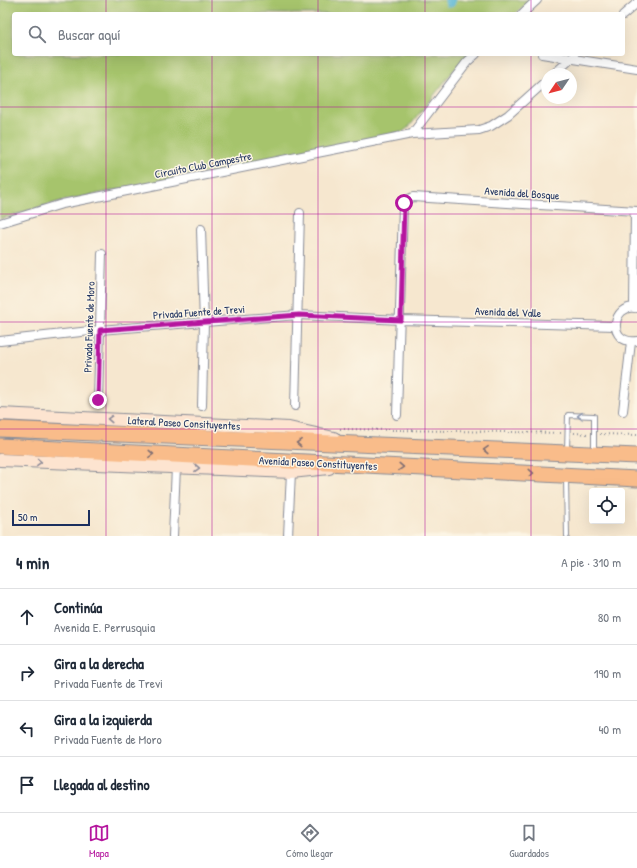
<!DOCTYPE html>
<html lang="es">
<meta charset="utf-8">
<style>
body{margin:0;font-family:"Patrick Hand",sans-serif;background:#f2f2f3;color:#1f2937}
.controls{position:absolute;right:12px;bottom:12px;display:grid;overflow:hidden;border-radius:4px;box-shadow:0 4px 16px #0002}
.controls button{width:36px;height:36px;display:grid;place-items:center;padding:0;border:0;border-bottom:1px solid #e0e1e3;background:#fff;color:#1f2937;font:20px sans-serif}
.compass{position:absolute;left:541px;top:68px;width:36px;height:36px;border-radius:50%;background:#fff;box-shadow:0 4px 16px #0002;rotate:235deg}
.scale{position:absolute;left:12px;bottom:10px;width:78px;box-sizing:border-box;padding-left:4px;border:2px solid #1b2f5e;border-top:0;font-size:11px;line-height:14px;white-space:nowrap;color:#1b2f5e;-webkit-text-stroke:3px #fcf5e5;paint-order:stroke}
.stop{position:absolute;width:12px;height:12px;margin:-9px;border:3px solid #b5179e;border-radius:50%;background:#fff}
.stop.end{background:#b5179e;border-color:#fff;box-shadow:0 1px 4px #0008}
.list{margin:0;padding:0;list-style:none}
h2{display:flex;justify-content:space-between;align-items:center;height:52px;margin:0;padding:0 16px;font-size:17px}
h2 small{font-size:13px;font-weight:400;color:#747a83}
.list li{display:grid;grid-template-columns:26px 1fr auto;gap:12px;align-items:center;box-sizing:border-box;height:56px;padding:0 16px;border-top:1px solid #e0e1e3}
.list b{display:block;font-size:15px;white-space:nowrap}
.list p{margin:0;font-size:13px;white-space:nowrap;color:#747a83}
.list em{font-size:13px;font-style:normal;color:#747a83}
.icon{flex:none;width:22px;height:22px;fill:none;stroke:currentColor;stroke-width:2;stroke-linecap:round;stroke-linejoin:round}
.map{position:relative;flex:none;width:637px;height:536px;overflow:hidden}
.search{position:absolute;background:#fff;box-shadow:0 4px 16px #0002;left:12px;right:12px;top:12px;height:44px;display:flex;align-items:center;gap:10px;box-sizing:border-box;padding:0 14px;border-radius:4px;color:#747a83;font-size:15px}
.sheet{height:276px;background:#fff}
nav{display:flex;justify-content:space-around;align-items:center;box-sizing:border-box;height:56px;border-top:1px solid #e0e1e3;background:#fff;font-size:11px;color:#747a83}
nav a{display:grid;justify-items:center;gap:2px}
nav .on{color:#b5179e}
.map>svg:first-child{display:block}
.green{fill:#a6c46c;stroke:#607a65}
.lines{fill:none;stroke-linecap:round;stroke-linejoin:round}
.canal{stroke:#58b7d6;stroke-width:11}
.lane-casing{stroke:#888b96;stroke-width:6}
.street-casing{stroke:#888b96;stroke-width:10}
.secondary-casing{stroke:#888b96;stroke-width:14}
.highway-casing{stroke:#888b96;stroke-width:17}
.path{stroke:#888b96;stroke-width:2;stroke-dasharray:1 3;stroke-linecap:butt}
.lane{stroke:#fff;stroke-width:4}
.street{stroke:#fff;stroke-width:8}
.secondary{stroke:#fde4d0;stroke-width:12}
.highway{stroke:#f9bc8a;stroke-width:15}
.oneway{stroke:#8d97ae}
.oneway2{stroke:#8c8a97}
.oneway3{stroke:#7f6e72}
.route{stroke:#b5179e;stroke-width:5}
.grid{fill:none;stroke:#b5179e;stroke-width:1;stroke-opacity:0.55}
.labels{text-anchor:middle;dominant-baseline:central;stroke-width:3;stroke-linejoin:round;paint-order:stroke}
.street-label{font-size:11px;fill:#1b2f5e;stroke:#fcf5e5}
</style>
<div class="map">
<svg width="637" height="536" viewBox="0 0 637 536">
<rect width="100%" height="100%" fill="#fcf5e5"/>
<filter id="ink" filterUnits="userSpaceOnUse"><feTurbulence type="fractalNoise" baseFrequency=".025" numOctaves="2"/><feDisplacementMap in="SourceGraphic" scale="8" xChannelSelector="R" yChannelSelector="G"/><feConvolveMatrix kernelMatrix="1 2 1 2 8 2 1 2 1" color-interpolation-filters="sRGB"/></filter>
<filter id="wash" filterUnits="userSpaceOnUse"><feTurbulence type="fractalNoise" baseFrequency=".012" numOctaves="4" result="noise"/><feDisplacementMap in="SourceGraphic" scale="16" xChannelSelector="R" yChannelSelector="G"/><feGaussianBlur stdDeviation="0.9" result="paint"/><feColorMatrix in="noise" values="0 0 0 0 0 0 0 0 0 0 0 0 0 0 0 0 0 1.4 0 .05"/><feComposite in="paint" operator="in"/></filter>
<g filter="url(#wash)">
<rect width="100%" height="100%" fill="#f6e7cf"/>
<path class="green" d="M0 0H531L515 14H14V54H471L454 70 409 127 400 134 62 201 0 219Z"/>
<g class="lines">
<path class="canal" d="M450 2V0"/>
</g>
</g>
<g filter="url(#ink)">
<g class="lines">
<g class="lane-casing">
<path id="lane" d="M567 450 568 415 594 416V452
M566 478 567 536"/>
</g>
<g class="street-casing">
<path id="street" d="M522 14 537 0
M623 15 637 3
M542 54 637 69
M554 74 574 56
M412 134 467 62 476 54
M0 223 62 204 412 134 479 130 491 126 508 115 547 80
M201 229 204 323 202 406
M634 308 635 211
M637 308C612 302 606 345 637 341
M0 341 99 330 299 315 401 320 615 326
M98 400 102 254
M295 406 300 213
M623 411 631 342
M397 415 403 205 406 200 413 197 637 211
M173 536 176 467
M288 536 291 472"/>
</g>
<g class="secondary-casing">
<path id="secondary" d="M0 414 289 428 334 438
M0 460 291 472 329 468"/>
</g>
<g class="highway-casing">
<path id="highway" d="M0 429 637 456
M0 446 637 479"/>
</g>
<path class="path" d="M340 429 562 433
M574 433 588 434
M600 434 637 435"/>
<use href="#lane" class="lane"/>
<use href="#street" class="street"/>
<use href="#secondary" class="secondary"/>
<use href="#highway" class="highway"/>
</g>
<defs><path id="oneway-chevron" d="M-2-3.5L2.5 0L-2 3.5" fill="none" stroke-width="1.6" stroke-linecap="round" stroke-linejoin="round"/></defs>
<use class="oneway" href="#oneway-chevron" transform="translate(580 416) rotate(-178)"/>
<g class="oneway2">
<use href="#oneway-chevron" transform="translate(110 419) rotate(-177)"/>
<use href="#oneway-chevron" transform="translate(39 462) rotate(2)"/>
<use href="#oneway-chevron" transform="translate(197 468) rotate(2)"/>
</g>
<g class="oneway3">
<use href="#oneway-chevron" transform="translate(299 443) rotate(-177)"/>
<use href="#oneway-chevron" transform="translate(486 450) rotate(-178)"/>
<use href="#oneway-chevron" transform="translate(151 454) rotate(3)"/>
<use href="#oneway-chevron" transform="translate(401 467) rotate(3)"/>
<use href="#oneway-chevron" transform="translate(531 473) rotate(3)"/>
</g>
</g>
<g class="lines" filter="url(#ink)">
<path class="route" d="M98 400 100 330 299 315 401 320 404 203"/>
</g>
<path class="grid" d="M106 0V14M212 0V14M318 0V14M425 0V14M531 0V14M106 54V536M212 54V536M318 54V536M425 54V536M531 54V536M0 107H637M0 214H637M0 322H637M0 429H637"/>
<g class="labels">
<g class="street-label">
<text transform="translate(203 165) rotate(-11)">Circuito Club Campestre</text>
<text transform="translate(522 193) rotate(4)">Avenida del Bosque</text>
<text transform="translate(199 312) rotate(-4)">Privada Fuente de Trevi</text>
<text transform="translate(508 312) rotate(2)">Avenida del Valle</text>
<text transform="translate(89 327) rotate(-88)">Privada Fuente de Moro</text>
<text transform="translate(184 423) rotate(3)">Lateral Paseo Consituyentes</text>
<text transform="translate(318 463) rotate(3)">Avenida Paseo Constituyentes</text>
</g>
</g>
</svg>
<div class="controls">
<button><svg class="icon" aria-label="locate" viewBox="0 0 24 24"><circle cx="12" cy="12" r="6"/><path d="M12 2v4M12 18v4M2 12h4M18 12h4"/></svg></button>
</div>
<svg class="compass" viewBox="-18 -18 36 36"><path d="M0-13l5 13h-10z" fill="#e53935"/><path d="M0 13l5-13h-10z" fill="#747a83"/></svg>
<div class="scale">50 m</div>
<div class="stop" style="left:404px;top:203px"></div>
<div class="stop end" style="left:98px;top:400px"></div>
<div class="search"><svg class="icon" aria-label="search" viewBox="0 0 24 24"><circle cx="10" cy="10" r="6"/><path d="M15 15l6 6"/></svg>Buscar aquí</div>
</div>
<section class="sheet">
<h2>4 min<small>A pie · 310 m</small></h2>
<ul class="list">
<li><svg class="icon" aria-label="ahead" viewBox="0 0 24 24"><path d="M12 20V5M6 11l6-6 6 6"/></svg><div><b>Continúa</b><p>Avenida E. Perrusquia</p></div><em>80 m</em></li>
<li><svg class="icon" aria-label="right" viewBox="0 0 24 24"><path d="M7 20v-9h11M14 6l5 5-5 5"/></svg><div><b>Gira a la derecha</b><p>Privada Fuente de Trevi</p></div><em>190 m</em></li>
<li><svg class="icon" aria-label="left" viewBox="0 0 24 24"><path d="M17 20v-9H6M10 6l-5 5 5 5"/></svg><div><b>Gira a la izquierda</b><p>Privada Fuente de Moro</p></div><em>40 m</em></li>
<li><svg class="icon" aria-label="arrive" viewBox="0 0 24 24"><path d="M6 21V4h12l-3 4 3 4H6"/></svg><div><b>Llegada al destino</b></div></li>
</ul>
</section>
<nav>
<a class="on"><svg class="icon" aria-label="map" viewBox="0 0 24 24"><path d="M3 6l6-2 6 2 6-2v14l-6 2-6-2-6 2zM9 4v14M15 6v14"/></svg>Mapa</a>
<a><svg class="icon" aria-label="directions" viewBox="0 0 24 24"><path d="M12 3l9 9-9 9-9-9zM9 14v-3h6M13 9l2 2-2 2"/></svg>Cómo llegar</a>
<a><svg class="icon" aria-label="saved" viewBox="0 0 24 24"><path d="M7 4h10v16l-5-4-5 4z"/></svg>Guardados</a>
</nav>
